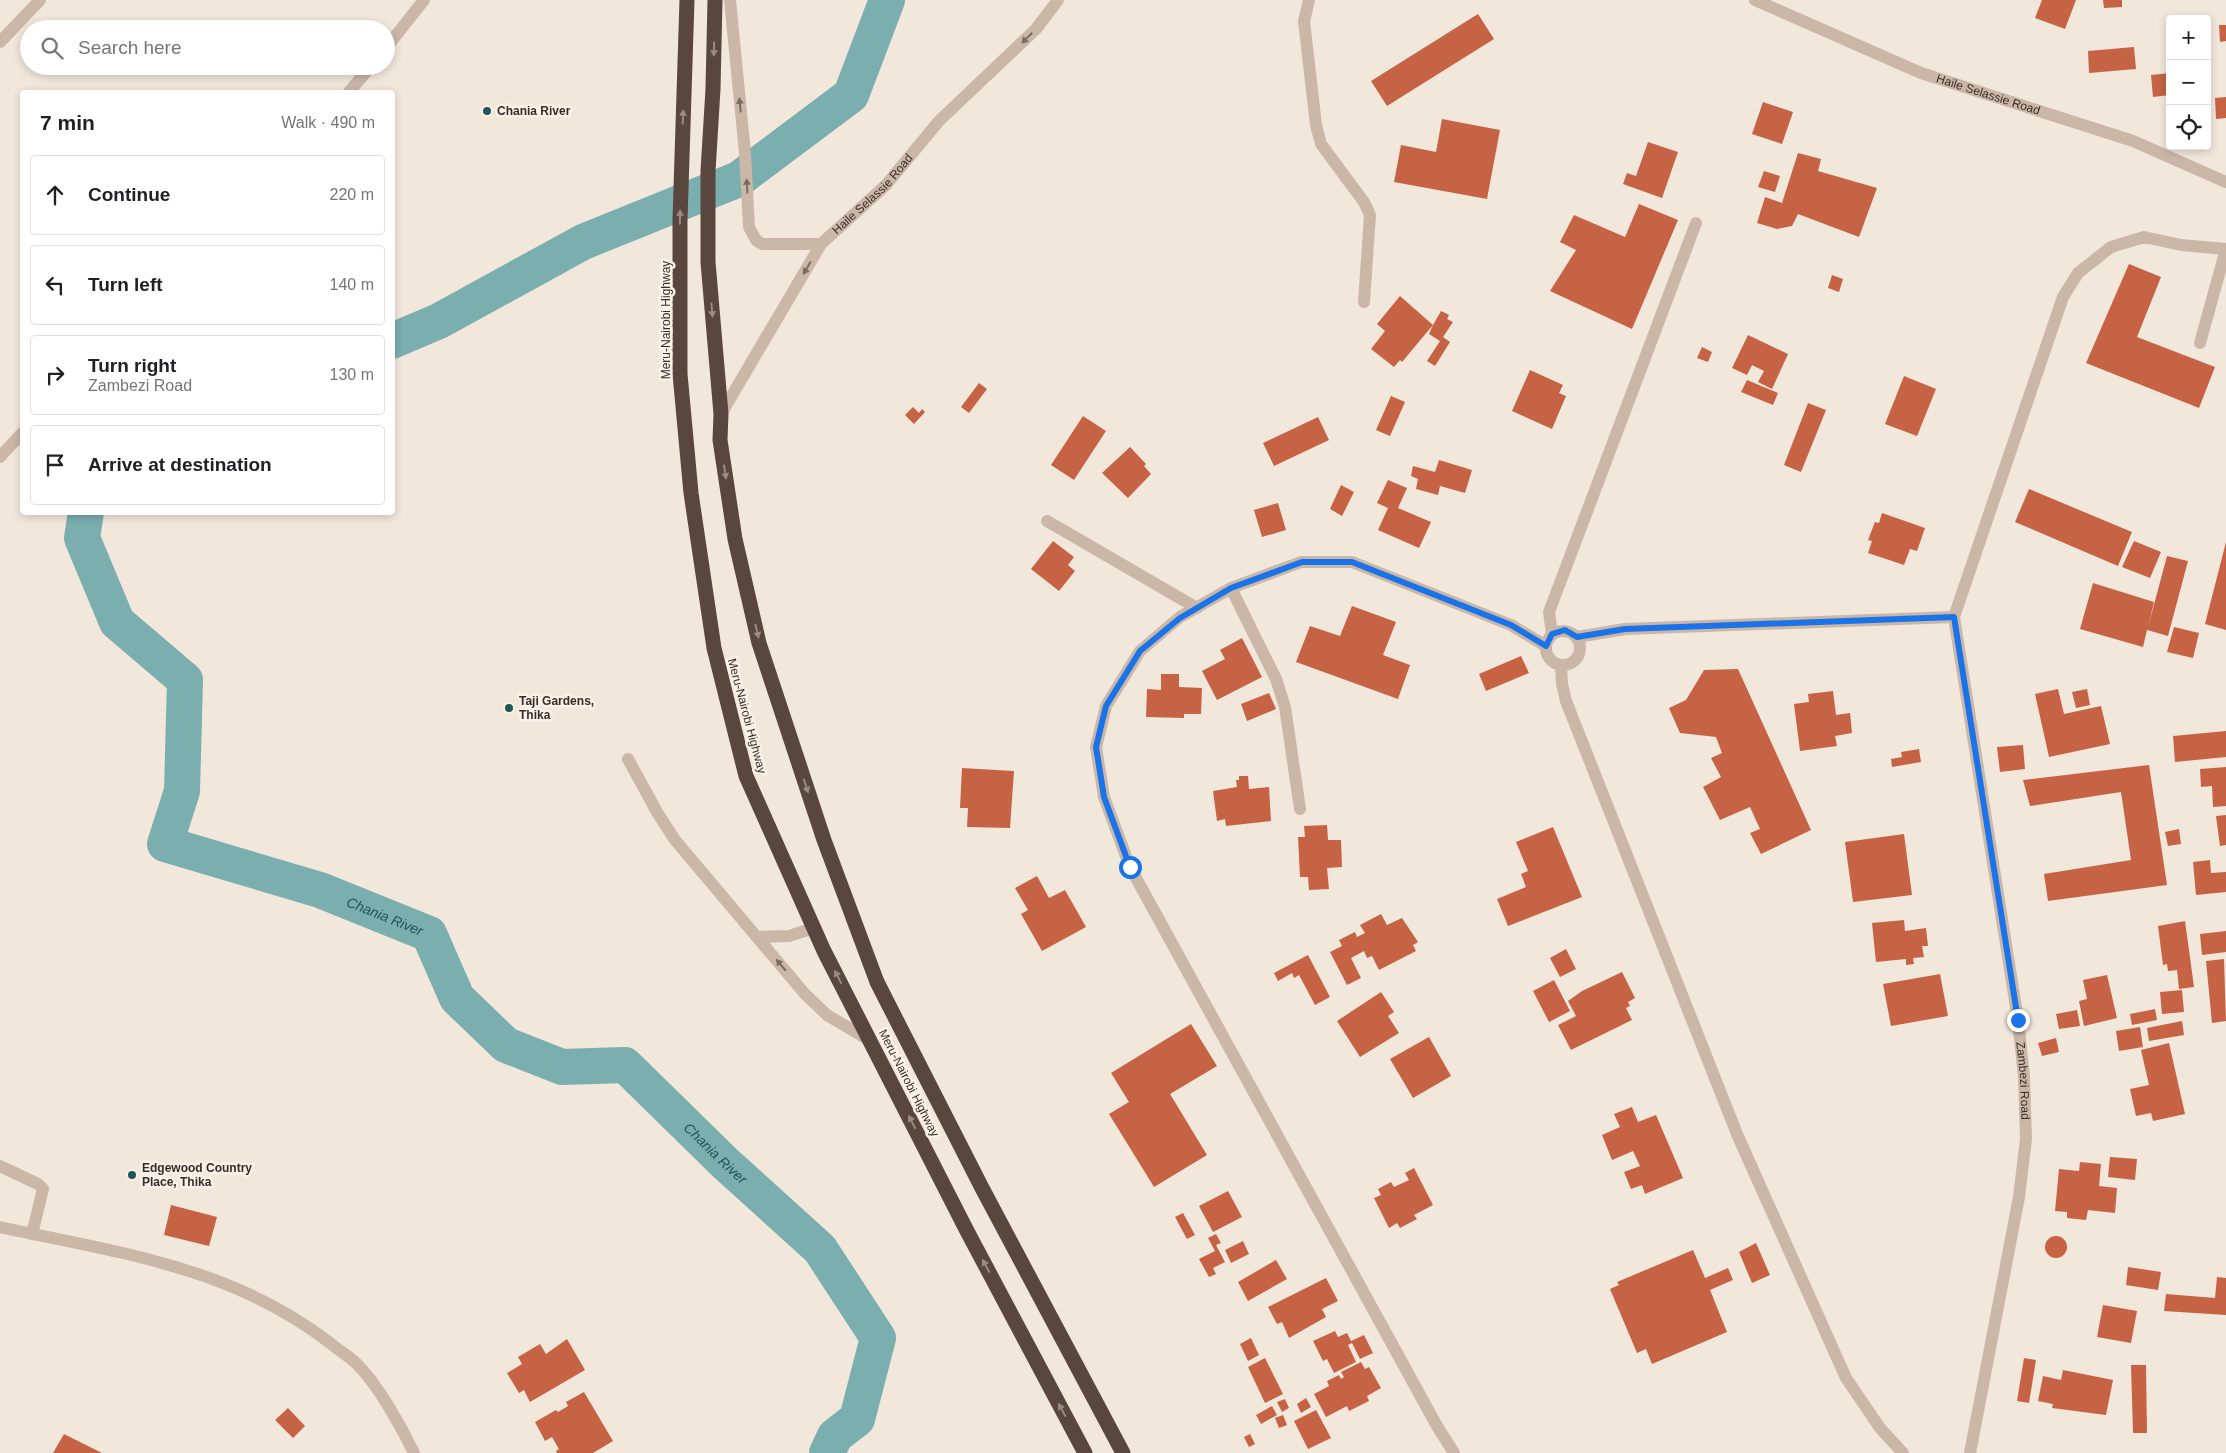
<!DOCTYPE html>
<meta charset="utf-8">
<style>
body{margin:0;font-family:Arial,sans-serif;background:#f2f2f2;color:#202124}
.controls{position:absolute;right:15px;top:15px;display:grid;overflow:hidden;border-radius:5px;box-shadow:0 2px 8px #0003}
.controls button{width:45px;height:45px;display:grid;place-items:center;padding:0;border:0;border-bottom:1px solid #e0e0e0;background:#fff;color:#202124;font:25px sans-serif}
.stop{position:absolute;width:15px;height:15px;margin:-11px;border:4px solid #1a73e8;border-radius:50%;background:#fff}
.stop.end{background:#1a73e8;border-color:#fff;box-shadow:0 1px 5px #0008}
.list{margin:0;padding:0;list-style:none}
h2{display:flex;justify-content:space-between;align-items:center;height:65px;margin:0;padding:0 20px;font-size:21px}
h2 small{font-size:16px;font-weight:400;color:#757577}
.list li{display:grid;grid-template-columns:32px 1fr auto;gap:15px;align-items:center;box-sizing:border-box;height:80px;margin:0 10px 10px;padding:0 10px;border:1px solid #e0e0e0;border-radius:5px}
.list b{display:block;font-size:19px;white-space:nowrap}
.list p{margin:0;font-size:16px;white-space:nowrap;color:#757577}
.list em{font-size:16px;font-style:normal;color:#757577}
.icon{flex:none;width:28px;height:28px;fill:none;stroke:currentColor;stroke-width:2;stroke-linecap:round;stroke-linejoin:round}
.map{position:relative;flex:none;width:2226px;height:1453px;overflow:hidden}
.search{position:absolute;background:#fff;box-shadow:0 2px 8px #0003;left:20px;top:20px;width:375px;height:55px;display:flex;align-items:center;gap:12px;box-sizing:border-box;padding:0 18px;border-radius:28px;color:#757577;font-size:19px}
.panel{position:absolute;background:#fff;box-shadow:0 2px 8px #0003;left:20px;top:90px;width:375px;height:425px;border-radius:5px}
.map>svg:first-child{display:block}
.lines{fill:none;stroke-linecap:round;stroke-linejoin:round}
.river{stroke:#7aaeaf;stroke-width:36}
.building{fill:#c66345}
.minor{stroke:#cab7a7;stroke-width:12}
.highway{stroke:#58463f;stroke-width:15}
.oneway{fill:#796b61}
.oneway2{fill:#998a83}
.route{stroke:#1a73e8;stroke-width:6}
.poi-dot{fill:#1d5558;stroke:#faf1e8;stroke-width:2}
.labels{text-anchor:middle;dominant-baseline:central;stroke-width:5;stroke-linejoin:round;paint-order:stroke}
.street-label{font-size:12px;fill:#372c28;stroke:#faf1e8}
.poi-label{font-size:12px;font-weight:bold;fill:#372c28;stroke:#faf1e8;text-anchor:start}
.water-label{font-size:14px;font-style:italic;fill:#1d5558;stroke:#faf1e8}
</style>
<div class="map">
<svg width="2226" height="1453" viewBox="0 0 2226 1453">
<rect width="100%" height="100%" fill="#f2e7db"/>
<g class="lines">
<g class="river">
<path d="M392 341 439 321 583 242 739 179 851 95 887 0"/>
<path id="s1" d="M86 512 82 538 117 622 185 680 182 791 165 844 320 890 429 934 457 998 506 1045 562 1067 625 1065 725 1163 820 1249 878 1338 857 1419 835 1436 827 1453"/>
</g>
</g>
<path class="building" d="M2042 0H2076L2065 29 2035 18Z
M2103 0H2122V7L2104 8Z
M1478 14 1494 39 1387 106 1371 81Z
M2219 25H2226V41L2220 42Z
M2134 47 2136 69 2089 73 2088 51Z
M2170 73V95L2153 97 2151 75Z
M2226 97V118L2216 119 2215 98Z
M1763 102 1793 112 1782 144 1752 134Z
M1442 119 1500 130 1487 199 1394 182 1401 145 1436 152Z
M1648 142 1678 152 1662 198 1623 184 1627 173 1636 176Z
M1798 153 1821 159 1818 171 1877 188 1859 237 1798 214 1792 226 1777 229 1757 223 1765 197 1782 203Z
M1764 171 1780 176 1775 192 1758 187Z
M1639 204 1678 220 1632 329 1550 291 1576 250 1560 242 1574 215 1625 237Z
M2129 264 2161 277 2137 337 2215 367 2199 408 2086 363Z
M1832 275 1843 279 1839 292 1828 288Z
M1400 296 1433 325 1441 311 1449 315 1447 319 1453 322 1443 337 1450 342 1435 366 1427 361 1440 341 1429 334 1433 325 1402 362 1400 360 1394 367 1371 349 1385 331 1377 324Z
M1748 335 1788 354 1772 389 1758 382 1764 371 1752 365 1747 375 1732 368Z
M1702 347 1712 352 1708 362 1697 358Z
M1530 370 1563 385 1559 393 1566 396 1552 429 1512 411Z
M1904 376 1936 389 1917 436 1885 424Z
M1747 380 1778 393 1773 405 1741 392Z
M979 383 987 389 969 413 961 407Z
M1391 396 1405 402 1390 436 1376 430Z
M1808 403 1826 410 1801 472 1784 465Z
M913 407 919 413 922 409 925 412 914 424 905 415Z
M1083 416 1106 431 1074 480 1051 465Z
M1318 417 1329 440 1274 466 1263 443Z
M1130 447 1146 464 1144 466 1151 474 1128 498 1102 473Z
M1439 460 1472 470 1465 493 1440 486 1438 495 1416 489 1418 479 1411 476 1413 466 1435 472Z
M1388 480 1407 488 1398 508 1431 522 1419 548 1378 530 1388 508 1377 503Z
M1341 485 1354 492 1342 516 1330 509Z
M2029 489 2132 532 2118 566 2015 522Z
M1278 503 1286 530 1262 537 1254 510Z
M1882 513 1925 528 1917 551 1910 549 1904 565 1868 553 1872 541 1868 540 1875 522 1879 523Z
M1053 541 1074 557 1068 565 1075 571 1059 591 1031 569Z
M2134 541 2161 552 2150 578 2122 567Z
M2226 542V630L2205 624Z
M2167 556 2188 561 2168 636 2147 630 2143 647 2080 629 2093 583 2154 602 2148 627Z
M1352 606 1396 622 1383 655 1410 665 1398 699 1296 662 1310 626 1340 636Z
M2174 627 2199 633 2193 658 2167 652Z
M1242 638 1262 677 1217 700 1202 671 1225 659 1220 650Z
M1521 656 1529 673 1486 691 1479 674Z
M1738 669 1811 830 1761 854 1750 833 1760 829 1750 807 1720 820 1703 787 1721 777 1711 758 1722 753 1716 737 1680 733 1669 708 1686 700 1704 670Z
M1161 674H1179V687L1202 688 1201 714H1184V718L1146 717 1147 689 1161 690Z
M2058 689 2064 714 2101 706 2110 744 2049 757 2035 694Z
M2087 689 2090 705 2076 708 2072 692Z
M1833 691 1836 715 1850 713 1852 733 1835 736 1837 746 1800 751 1794 704 1809 702 1808 694Z
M1269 693 1276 709 1247 721 1241 704Z
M2226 731V757L2175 762 2173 736Z
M2023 745 2025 769 2000 772 1997 747Z
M1919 749 1921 762 1892 767 1891 759 1902 757 1901 752Z
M2149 765 2167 885 2048 901 2044 874 2131 860 2121 792 2030 806 2023 780Z
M2226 767V806L2213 807 2212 786 2201 787 2200 769Z
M962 768 1014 771 1010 828 967 827 968 808H960Z
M1239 776H1248L1249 789 1269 787 1271 821 1226 826 1225 819 1217 821 1213 791 1237 787 1236 780H1239Z
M2226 815V845L2220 846 2216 816Z
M1327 825 1328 840H1341L1342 867 1327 868 1329 889 1309 890 1308 877H1300L1298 837H1305L1304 826Z
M1553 827 1582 897 1508 926 1497 899 1526 887 1521 874 1528 871 1516 842Z
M2179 829 2181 844 2168 846 2165 832Z
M1904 834 1912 895 1853 902 1845 842Z
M2210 860 2211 873 2226 872V892L2196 895 2193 862Z
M1037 876 1049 898 1065 890 1086 927 1042 951 1021 914 1028 910 1015 888Z
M1381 914 1387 925 1402 918 1418 942 1413 945 1416 951 1379 970 1372 956 1367 958 1364 951 1351 958 1361 978 1347 985 1330 952 1342 946 1339 940 1355 932 1357 937 1365 933 1360 925Z
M1904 920 1905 931 1926 928 1928 946H1922L1924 957 1913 958 1914 964 1906 965V959L1876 962 1872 923Z
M2185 921 2194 987 2179 989 2177 970 2168 971 2167 964 2163 965 2158 926Z
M2226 931V952L2202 955 2200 934Z
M1566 949 1576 969 1560 977 1550 958Z
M1308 955 1330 997 1315 1005 1299 975 1294 978 1292 973 1278 981 1274 973Z
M2224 959 2226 1021 2212 1023 2206 961Z
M1622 972 1635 998 1628 1002 1630 1006 1626 1008 1632 1020 1571 1050 1558 1025 1576 1016 1568 1001 1582 991Z
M1940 974 1948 1016 1891 1026 1883 984Z
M2107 975 2117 1018 2084 1026 2079 1001 2087 999 2083 980Z
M1554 980 1570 1011 1549 1022 1533 991Z
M2182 990 2184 1012 2162 1014 2160 992Z
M1381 992 1394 1012 1388 1016 1399 1033 1360 1057 1337 1021Z
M2155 1009 2157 1020 2132 1025 2130 1014Z
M2077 1010 2080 1026 2059 1029 2056 1014Z
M2182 1021 2184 1035 2149 1041 2147 1028Z
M1191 1024 1217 1066 1170 1094 1207 1155 1154 1187 1109 1114 1129 1102 1111 1073Z
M2140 1027 2143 1047 2119 1051 2116 1031Z
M1429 1037 1451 1076 1413 1098 1390 1059Z
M2056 1038 2059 1052 2042 1056 2038 1043Z
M2169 1043 2185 1114 2153 1121 2151 1113 2136 1116 2130 1089 2149 1085 2141 1050Z
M1632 1107 1638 1122 1656 1115 1683 1178 1645 1194 1642 1185 1631 1189 1624 1172 1640 1166 1633 1151 1612 1160 1602 1135 1620 1127 1614 1114Z
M2110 1157 2137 1159 2135 1180 2108 1177Z
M2080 1162 2101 1164 2099 1186 2117 1188 2115 1213 2088 1210 2086 1220 2067 1218V1212L2055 1211 2059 1169 2079 1171Z
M1414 1168 1433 1205 1414 1215 1417 1219 1400 1228 1397 1223 1389 1228 1374 1198 1381 1195 1378 1189 1391 1182 1394 1187 1409 1180 1405 1173Z
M1228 1191 1242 1217 1213 1232 1199 1206Z
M171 1205 217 1217 209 1246 164 1235Z
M1183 1213 1195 1235 1187 1239 1175 1217Z
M1216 1234 1221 1243 1216 1245 1225 1262 1213 1268 1216 1274 1209 1277 1199 1259 1215 1251 1208 1238Z
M2045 1247a11 11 0 1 1 22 0a11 11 0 1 1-22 0Z
M1243 1241 1249 1254 1231 1263 1225 1250Z
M1756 1243 1770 1275 1752 1283 1739 1252Z
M1693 1250 1705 1278 1728 1268 1733 1280 1710 1290 1727 1332 1652 1364 1646 1349 1637 1353 1610 1289 1619 1285 1617 1282Z
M1276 1260 1287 1279 1248 1301 1238 1282Z
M2128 1267 2161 1272 2158 1290 2126 1285Z
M2217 1277 2226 1278V1315L2164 1311 2166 1294 2215 1298Z
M1326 1278 1338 1301 1322 1309 1326 1317 1289 1338 1282 1322 1277 1324 1268 1307Z
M2103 1305 2137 1311 2131 1343 2097 1337Z
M1335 1331 1338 1337 1347 1333 1352 1343 1348 1345 1356 1362 1334 1373 1327 1359 1323 1361 1313 1341Z
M1364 1335 1373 1353 1360 1359 1351 1341Z
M1251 1338 1259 1355 1248 1361 1240 1344Z
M567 1339 585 1370 530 1402 524 1390 519 1393 507 1373 522 1364 518 1357 540 1344 546 1354Z
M1265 1358 1283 1394 1265 1403 1248 1367Z
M2024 1358 2036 1360 2029 1403 2017 1401Z
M1361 1362 1365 1369 1369 1367 1381 1388 1367 1396 1369 1401 1349 1411 1347 1406 1326 1417 1314 1394 1329 1386 1327 1381 1339 1375 1341 1379 1344 1377 1341 1372Z
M2131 1365H2146L2147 1433H2133Z
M2063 1370 2113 1380 2106 1415 2052 1408 2053 1404 2038 1401 2043 1376 2061 1380Z
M584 1392 613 1441 593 1453H557L556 1451 559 1449 552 1437 545 1441 535 1422 556 1410 558 1412 568 1406 566 1402Z
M1306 1398 1311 1407 1301 1413 1297 1404Z
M1285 1399 1289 1408 1282 1412 1277 1402Z
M1272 1406 1277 1415 1261 1424 1256 1415Z
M288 1408 305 1426 293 1438 275 1420Z
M1316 1410 1331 1438 1308 1449 1294 1421Z
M1283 1415 1287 1425 1279 1428 1275 1418Z
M64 1434 102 1453H53Z
M1250 1434 1255 1444 1249 1447 1244 1437Z"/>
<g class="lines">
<g class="minor">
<path d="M730 0 745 153 749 227 756 240 762 244H821"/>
<path d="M1309 0 1304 21 1316 125 1321 144 1364 202 1370 215 1364 302"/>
<path id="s2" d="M1755 0 1921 73 2133 141 2226 182"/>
<path d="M0 42 40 0"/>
<path d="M386 48 424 0"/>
<path d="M349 92 371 66"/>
<path d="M2200 343 2226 249"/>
<path id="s3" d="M721 414 821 244 886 185 939 121 1036 29 1058 0"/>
<path d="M0 457 22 433"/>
<path d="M1047 521 1197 608"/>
<path d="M1231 588 1276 679 1285 707 1300 809"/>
<path id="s4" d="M1954 617 2018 1020 2024 1077 2026 1139 2019 1197 1970 1453"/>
<circle cx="1563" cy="648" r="17"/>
<path d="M1552 634 1549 612 1696 223"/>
<path d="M1577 637 1625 629 1954 617 2063 297 2078 273 2111 247 2144 237 2181 245 2226 249"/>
<path d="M1561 665 1562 684 1566 701 1737 1134 1846 1378 1880 1428 1903 1453"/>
<path d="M628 759 657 812 675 840 805 994 827 1015 871 1041"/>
<path d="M757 937 789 936 814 928"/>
<path d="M0 1166 38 1184 43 1189 32 1234"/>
<path d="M0 1227C116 1252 233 1267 330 1343 338 1350 349 1356 357 1364 378 1385 401 1426 414 1453"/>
<path d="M1454 1453 1437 1426 1130 867 1104 797 1096 747 1106 706 1140 651 1180 617 1231 588 1301 562H1352L1511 625 1546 646"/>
</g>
<path class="highway" d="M687 0 680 220V374L691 493 714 648 746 776 824 951 967 1231 1085 1453
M715 0 713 89 708 171V262L721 414 720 440 735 539 759 643 824 840 877 982 982 1188 1123 1453"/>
</g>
<defs><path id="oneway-solid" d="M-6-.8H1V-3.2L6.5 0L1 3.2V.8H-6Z" transform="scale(1.25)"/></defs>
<g class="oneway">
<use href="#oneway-solid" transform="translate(1027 38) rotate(135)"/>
<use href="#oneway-solid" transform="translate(740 105) rotate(-96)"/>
<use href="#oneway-solid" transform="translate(747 186) rotate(-93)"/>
<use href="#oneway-solid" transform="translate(807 268) rotate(120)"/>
<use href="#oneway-solid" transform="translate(781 965) rotate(-130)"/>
</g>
<g class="oneway2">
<use href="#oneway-solid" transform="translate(714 49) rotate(91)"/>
<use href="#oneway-solid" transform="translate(683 117) rotate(-88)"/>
<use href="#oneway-solid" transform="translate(680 217) rotate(-89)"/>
<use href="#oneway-solid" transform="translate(712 310) rotate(85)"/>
<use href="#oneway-solid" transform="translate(725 472) rotate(81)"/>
<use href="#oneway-solid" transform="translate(757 631) rotate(77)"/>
<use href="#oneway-solid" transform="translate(806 786) rotate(72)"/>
<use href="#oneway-solid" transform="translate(838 977) rotate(-117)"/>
<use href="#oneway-solid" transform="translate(912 1122) rotate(-117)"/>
<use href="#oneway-solid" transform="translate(986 1266) rotate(-118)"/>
<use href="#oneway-solid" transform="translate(1062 1410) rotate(-118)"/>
</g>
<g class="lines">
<path class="route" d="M1130 867 1104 797 1096 747 1106 706 1140 651 1180 618 1231 588 1302 562H1352L1511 625 1546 646 1552 634 1565 630 1577 637 1625 629 1954 617 2018 1020"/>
</g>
<g class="poi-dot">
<circle cx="487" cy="111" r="5"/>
<circle cx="509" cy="708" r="5"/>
<circle cx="132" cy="1175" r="5"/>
</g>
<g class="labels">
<g class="street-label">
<text stroke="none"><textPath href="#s2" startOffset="252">Haile Selassie Road</textPath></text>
<text stroke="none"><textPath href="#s3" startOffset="269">Haile Selassie Road</textPath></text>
<text transform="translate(666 320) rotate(-90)">Meru-Nairobi Highway</text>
<text transform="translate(747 716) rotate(75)">Meru-Nairobi Highway</text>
<text stroke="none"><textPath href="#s4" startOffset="469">Zambezi Road</textPath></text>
<text transform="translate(909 1083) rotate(63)">Meru-Nairobi Highway</text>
</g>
<g class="poi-label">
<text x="497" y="111">Chania River</text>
<text x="519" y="701">Taji Gardens,<tspan x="519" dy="14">Thika</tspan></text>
<text x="142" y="1168">Edgewood Country<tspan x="142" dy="14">Place, Thika</tspan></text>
</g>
<g class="water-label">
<text stroke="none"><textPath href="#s1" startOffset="605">Chania River</textPath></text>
<text stroke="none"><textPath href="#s1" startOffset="1040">Chania River</textPath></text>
</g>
</g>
</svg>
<div class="controls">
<button>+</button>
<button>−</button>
<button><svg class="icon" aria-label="locate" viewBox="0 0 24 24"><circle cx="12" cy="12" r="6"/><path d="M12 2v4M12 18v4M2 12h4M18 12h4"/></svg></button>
</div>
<div class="stop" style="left:1130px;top:867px"></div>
<div class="stop end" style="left:2018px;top:1020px"></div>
<div class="search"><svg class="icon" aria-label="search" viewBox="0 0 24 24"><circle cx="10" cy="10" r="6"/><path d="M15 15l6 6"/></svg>Search here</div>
<section class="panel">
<h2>7 min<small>Walk · 490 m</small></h2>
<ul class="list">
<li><svg class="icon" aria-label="ahead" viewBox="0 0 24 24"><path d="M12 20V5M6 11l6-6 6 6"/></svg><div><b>Continue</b></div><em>220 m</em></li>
<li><svg class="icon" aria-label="left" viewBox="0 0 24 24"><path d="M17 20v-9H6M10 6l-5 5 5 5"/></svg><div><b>Turn left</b></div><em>140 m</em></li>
<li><svg class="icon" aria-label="right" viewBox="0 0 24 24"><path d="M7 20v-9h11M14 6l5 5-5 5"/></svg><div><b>Turn right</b><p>Zambezi Road</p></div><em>130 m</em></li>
<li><svg class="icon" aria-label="arrive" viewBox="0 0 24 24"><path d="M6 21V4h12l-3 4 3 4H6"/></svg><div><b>Arrive at destination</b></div></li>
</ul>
</section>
</div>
